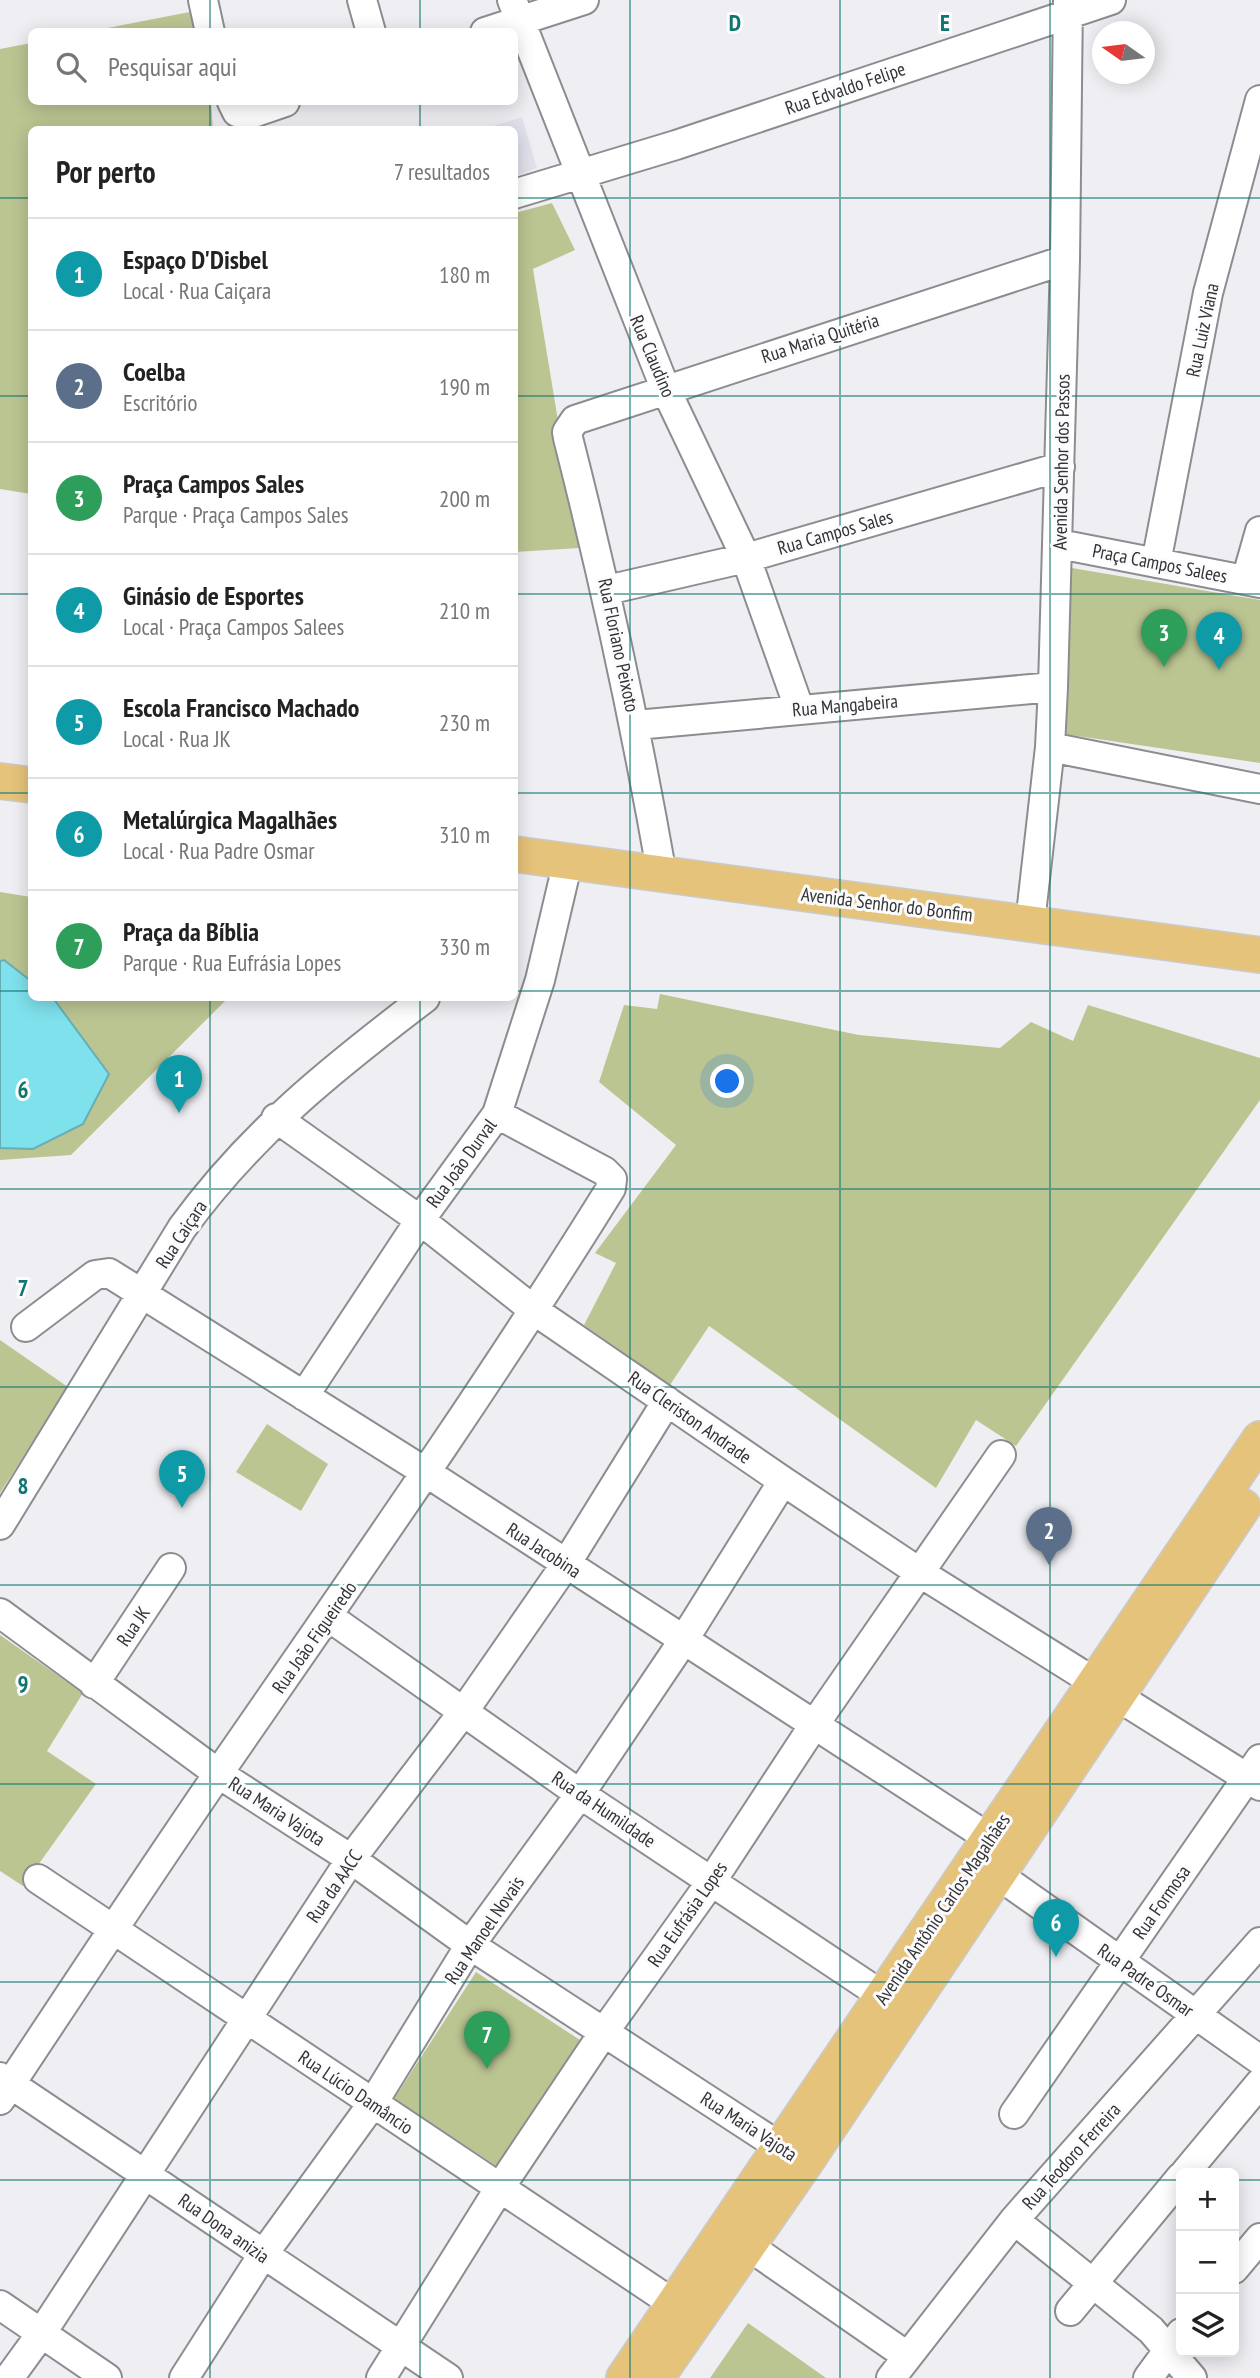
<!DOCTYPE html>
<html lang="pt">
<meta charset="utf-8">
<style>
body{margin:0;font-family:"PT Sans Narrow",sans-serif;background:#f2f2f2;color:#222}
.controls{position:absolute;right:21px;bottom:21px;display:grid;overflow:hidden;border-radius:10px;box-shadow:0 4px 18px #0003}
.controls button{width:63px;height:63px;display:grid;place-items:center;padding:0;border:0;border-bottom:2px solid #e0e0e0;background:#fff;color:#222;font:35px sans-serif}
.compass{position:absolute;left:1092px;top:21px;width:63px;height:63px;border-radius:50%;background:#fff;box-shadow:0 4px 18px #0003;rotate:284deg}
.you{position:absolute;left:728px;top:1082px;width:24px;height:24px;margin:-18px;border:5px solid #fff;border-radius:50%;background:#1a73e8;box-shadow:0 0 0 10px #1a73e833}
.badge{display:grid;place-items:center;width:46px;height:46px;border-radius:50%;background:#ad47ab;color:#fff;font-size:23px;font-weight:700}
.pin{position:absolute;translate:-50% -58px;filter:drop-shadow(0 2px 4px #0008)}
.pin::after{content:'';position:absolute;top:37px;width:24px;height:21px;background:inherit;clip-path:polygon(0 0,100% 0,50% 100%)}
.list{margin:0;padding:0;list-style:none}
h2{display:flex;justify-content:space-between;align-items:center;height:91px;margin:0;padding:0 28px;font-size:30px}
h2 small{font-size:23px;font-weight:400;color:#767676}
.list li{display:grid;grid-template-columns:46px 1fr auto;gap:21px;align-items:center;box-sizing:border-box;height:112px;padding:0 28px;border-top:2px solid #e0e0e0}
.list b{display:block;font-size:26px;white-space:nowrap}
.list p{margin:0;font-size:23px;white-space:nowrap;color:#767676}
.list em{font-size:23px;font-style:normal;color:#767676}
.icon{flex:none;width:38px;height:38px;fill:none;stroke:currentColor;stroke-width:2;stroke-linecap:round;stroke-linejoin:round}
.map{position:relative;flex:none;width:1260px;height:2378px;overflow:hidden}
.search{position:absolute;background:#fff;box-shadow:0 4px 18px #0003;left:28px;top:28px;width:490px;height:77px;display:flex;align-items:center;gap:18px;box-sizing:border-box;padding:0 24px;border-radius:10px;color:#767676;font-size:26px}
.panel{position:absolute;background:#fff;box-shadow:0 4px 18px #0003;left:28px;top:126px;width:490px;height:875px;border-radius:10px}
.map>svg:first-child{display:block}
.built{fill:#e1e1ec}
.green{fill:#bbc592}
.water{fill:#7ee1ec;stroke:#68adb5;stroke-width:2}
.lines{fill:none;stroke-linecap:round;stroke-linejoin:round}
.minor-casing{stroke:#8d8d91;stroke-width:32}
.major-casing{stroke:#cacaca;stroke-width:38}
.minor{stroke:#fff;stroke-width:28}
.major{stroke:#e6c37b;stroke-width:35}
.grid{fill:none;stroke:#0f766e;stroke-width:2;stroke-opacity:0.55}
.labels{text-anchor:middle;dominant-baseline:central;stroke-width:6;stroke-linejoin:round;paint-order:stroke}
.street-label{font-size:19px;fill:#333334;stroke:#fcfcff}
.grid-label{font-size:23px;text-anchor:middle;font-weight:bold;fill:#0f766e;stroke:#fcfcff;stroke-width:6;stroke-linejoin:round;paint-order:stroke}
</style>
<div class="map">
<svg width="1260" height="2378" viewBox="0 0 1260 2378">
<rect width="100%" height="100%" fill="#efeff3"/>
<path class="built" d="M522 117 537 168 515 176 514 130 495 129 494 126Z"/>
<path class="green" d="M205 9 207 31H92Z
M31 43 32 102H211L213 129 32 130 31 494 0 489V49Z
M552 203 575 250 533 269 579 548 515 552V213Z
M1072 568 1260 600V763L1064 734Z
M0 892 31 897 32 998H228L71 1155 0 1160Z
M660 994 859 1035 1000 1048 1031 1022 1073 1041 1088 1005 1260 1058V1100L1016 1446 976 1420 936 1488 709 1326 670 1385 584 1325 616 1263 595 1253 676 1145 599 1082 624 1005 657 1009Z
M0 1340 68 1387 0 1493Z
M267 1424 328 1464 301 1511 236 1472Z
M0 1635 83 1693 47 1751 96 1784 23 1886 0 1871Z
M476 1972 580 2040 498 2167 394 2099Z
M748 2323 826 2378H710Z"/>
<path class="water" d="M4 960 31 981 32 998H53L109 1074 83 1124 33 1149 0 1148V961Z"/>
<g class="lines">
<g class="minor-casing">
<path id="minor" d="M203 0 210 32
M362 0 371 32
M512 0 665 388 746 558 799 708
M485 32 584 0
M232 102 237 112 247 115 285 102
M514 194 676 145 1111 0
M1059 544 1260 583
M1156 563 1208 293 1260 100
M1246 580 1260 531
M607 590 746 558 1060 467
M636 725 1053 687
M1050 747 1260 789
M662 875C636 727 605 583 568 438L567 432 575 420 1065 260
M1030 923 1050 747 1053 687 1065 260 1068 0
M276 1118 420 1220 535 1311 783 1481 922 1574 1260 1786
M26 1327 95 1275 109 1273 427 1473 989 1838
M304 1396 420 1220 497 1114 540 980 568 861
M0 1525 182 1228C251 1133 333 1068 425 998
M0 1613 219 1774 351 1859 470 1945 797 2158
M329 1617 580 1794 883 1996
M94 1684 171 1568
M998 1875 1260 2060
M38 1879 674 2304
M0 2077 448 2378
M0 2100C72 1991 144 1882 218 1774 352 1580 487 1388 611 1188L612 1179 604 1171 497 1114
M1014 2114 1260 1759
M1185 2173 1260 2083
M1014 2220 1151 2330 1192 2378
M747 2245 907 2356
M1234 2269 1260 2238
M0 2305 107 2378
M1070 2311 1181 2177
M9 2378 41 2334 351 1859 464 1711 566 1564 667 1401
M184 2378 262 2256 373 2103 470 1945 580 1794 683 1641 783 1481
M381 2378 499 2189 604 2032 711 1882 814 1725 1001 1455
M891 2378 1014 2220 1260 1942
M1148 2378 1181 2333"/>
</g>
<g class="major-casing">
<path id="major" d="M0 781 32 785
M514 854 1260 955
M624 2378 1260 1439
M656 2378 805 2163 1243 1507"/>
</g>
<use href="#minor" class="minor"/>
<use href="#major" class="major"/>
</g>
<path class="grid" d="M210 0V32M420 0V32M630 0V2378M840 0V2378M1050 0V2378M210 102V130M420 102V130M0 198H32M514 198H1260M0 396H32M514 396H1260M0 594H32M514 594H1260M0 793H32M514 793H1260M0 991H32M514 991H1260M210 998V2378M420 998V2378M0 1189H1260M0 1387H1260M0 1585H1260M0 1784H1260M0 1982H1260M0 2180H1181M1234 2180H1260"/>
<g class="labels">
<g class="street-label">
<text transform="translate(845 88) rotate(-19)">Rua Edvaldo Felipe</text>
<text transform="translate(1202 330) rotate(-78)">Rua Luiz Viana</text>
<text transform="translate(820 338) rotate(-18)">Rua Maria Quitéria</text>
<text transform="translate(653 356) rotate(67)">Rua Claudino</text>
<text transform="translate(1061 462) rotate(-89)">Avenida Senhor dos Passos</text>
<text transform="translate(835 532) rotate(-16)">Rua Campos Sales</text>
<text transform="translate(1160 563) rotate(11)">Praça Campos Salees</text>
<text transform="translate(619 645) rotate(78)">Rua Floriano Peixoto</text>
<text transform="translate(845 705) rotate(-5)">Rua Mangabeira</text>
<text transform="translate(887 904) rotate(7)">Avenida Senhor do Bonfim</text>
<text transform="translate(461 1163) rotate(-54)">Rua João Durval</text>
<text transform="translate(181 1234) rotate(-57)">Rua Caiçara</text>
<text transform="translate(690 1417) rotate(35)">Rua Cleriston Andrade</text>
<text transform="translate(544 1550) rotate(33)">Rua Jacobina</text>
<text transform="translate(133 1626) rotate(-56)">Rua JK</text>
<text transform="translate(314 1637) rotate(-55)">Rua João Figueiredo</text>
<text transform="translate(604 1809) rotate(34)">Rua da Humildade</text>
<text transform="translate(277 1811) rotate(33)">Rua Maria Vajota</text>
<text transform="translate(334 1886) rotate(-56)">Rua da AACC</text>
<text transform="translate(1161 1902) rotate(-55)">Rua Formosa</text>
<text transform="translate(942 1909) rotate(-56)">Avenida Antônio Carlos Magalhães</text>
<text transform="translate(687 1914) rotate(-55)">Rua Eufrásia Lopes</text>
<text transform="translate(484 1930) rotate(-56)">Rua Manoel Novais</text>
<text transform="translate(1146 1980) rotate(35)">Rua Padre Osmar</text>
<text transform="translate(356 2092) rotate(34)">Rua Lúcio Damâncio</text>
<text transform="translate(749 2126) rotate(33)">Rua Maria Vajota</text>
<text transform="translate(1071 2156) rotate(-48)">Rua Teodoro Ferreira</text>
<text transform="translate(224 2228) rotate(35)">Rua Dona anizia</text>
</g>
</g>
<g class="grid-label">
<text x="735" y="31">D</text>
<text x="945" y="31">E</text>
<text x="23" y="1098">6</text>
<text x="23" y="1296">7</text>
<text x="23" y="1494">8</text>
<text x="23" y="1692">9</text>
</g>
</svg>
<div class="controls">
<button>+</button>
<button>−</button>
<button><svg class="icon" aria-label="layers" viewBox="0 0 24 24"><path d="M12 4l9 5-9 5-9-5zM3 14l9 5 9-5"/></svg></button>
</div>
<svg class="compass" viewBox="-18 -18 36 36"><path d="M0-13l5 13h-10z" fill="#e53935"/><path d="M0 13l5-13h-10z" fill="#767676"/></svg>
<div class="you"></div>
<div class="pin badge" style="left:179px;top:1113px;background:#0f9aa8">1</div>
<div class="pin badge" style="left:1049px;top:1565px;background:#5c6f8a">2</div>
<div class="pin badge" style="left:1164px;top:667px;background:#2e9e5b">3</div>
<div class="pin badge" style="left:1219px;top:670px;background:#0f9aa8">4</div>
<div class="pin badge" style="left:182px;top:1508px;background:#0f9aa8">5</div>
<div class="pin badge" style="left:1056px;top:1957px;background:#0f9aa8">6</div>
<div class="pin badge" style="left:487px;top:2069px;background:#2e9e5b">7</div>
<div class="search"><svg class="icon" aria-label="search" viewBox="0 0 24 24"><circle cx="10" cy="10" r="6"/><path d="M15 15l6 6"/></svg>Pesquisar aqui</div>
<section class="panel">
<h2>Por perto<small>7 resultados</small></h2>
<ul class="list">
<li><span class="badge" style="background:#0f9aa8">1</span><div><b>Espaço D'Disbel</b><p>Local · Rua Caiçara</p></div><em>180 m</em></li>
<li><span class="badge" style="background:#5c6f8a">2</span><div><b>Coelba</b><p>Escritório</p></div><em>190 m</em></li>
<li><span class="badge" style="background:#2e9e5b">3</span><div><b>Praça Campos Sales</b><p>Parque · Praça Campos Sales</p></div><em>200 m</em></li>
<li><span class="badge" style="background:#0f9aa8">4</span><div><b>Ginásio de Esportes</b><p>Local · Praça Campos Salees</p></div><em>210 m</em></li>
<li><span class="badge" style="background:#0f9aa8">5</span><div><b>Escola Francisco Machado</b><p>Local · Rua JK</p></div><em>230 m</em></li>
<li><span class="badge" style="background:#0f9aa8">6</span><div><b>Metalúrgica Magalhães</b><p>Local · Rua Padre Osmar</p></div><em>310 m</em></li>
<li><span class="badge" style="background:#2e9e5b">7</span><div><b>Praça da Bíblia</b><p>Parque · Rua Eufrásia Lopes</p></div><em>330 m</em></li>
</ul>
</section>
</div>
